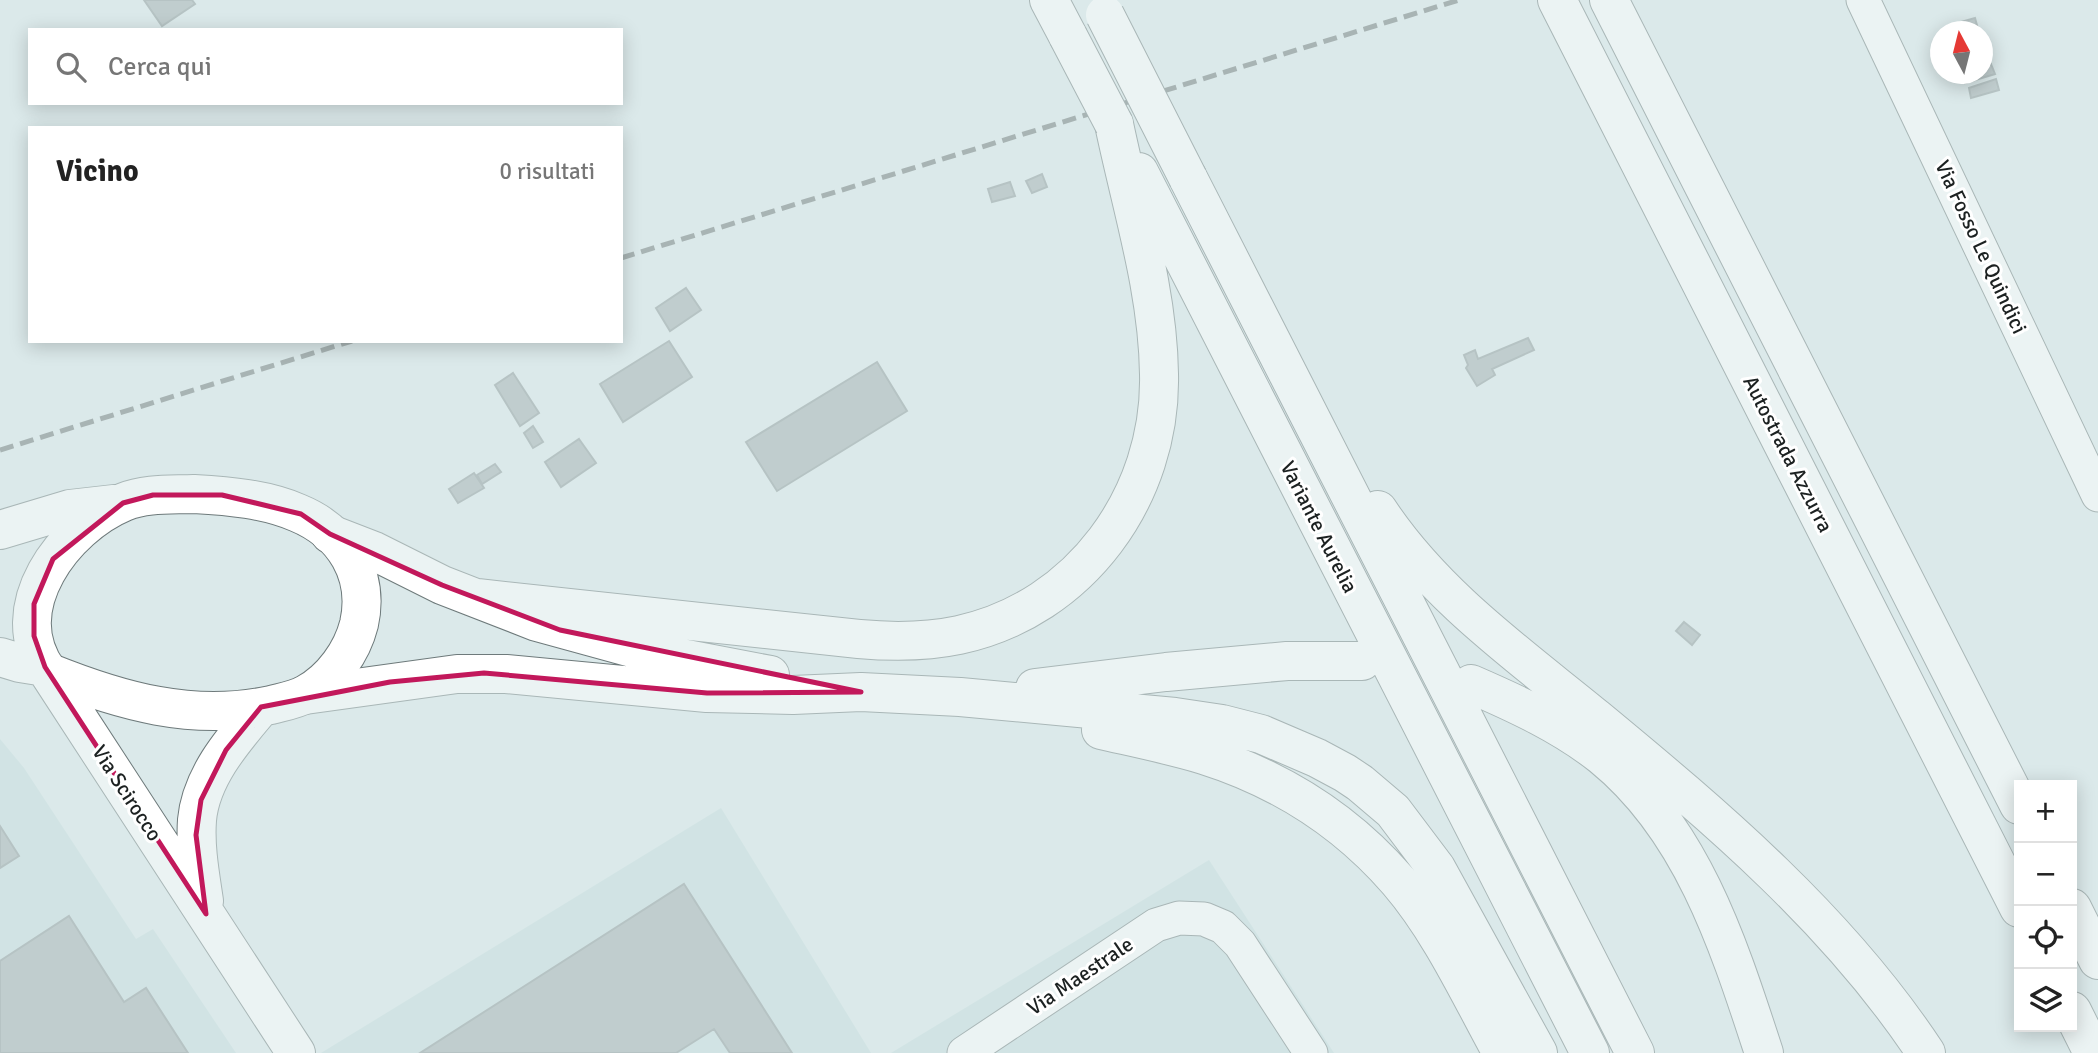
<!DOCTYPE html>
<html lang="it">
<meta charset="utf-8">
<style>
body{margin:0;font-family:Signika,sans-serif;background:#f6f6f6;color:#222}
.controls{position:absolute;right:21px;bottom:21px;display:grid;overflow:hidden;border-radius:0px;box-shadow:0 4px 18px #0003}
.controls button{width:63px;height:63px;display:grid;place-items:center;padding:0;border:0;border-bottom:2px solid #e0e0e0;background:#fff;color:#222;font:35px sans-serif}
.compass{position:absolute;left:1930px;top:21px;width:63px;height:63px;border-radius:50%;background:#fff;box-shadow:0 4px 18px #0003;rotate:353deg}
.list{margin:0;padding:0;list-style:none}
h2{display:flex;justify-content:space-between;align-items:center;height:91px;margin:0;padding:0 28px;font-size:30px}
h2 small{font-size:23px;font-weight:400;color:#767676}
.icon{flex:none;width:38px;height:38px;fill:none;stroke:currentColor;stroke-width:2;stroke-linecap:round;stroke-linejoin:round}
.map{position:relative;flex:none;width:2098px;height:1053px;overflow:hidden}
.search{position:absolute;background:#fff;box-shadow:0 4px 18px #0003;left:28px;top:28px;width:595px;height:77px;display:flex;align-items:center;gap:18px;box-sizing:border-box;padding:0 24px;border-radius:0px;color:#767676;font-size:26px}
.panel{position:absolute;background:#fff;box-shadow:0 4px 18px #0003;left:28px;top:126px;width:595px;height:217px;border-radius:0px}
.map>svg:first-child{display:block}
.built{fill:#c6dcde}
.building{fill:#a0acad;stroke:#8a9697;stroke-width:2}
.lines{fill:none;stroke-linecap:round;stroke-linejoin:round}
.minor-casing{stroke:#6e7a7b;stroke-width:35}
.tertiary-casing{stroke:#6e7a7b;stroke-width:40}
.trunk-casing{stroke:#6e7a7b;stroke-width:40}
.motorway-casing{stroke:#6e7a7b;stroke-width:40}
.minor{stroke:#fff;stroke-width:33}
.tertiary{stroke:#fff;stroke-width:38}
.trunk{stroke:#fff;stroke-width:38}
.motorway{stroke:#fff;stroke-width:38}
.rail{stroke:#6b7374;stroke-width:5;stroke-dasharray:14 7;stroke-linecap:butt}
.trunk-bridge-casing{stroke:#6e7a7b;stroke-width:40;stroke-linecap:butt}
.trunk-bridge{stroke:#fff;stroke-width:38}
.marked{fill:none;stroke:#c2185b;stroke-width:5;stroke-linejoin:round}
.labels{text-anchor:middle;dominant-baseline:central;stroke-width:6;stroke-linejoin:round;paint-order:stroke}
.street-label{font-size:21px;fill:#1c2121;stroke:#fff}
</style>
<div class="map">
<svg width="2098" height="1053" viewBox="0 0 2098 1053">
<rect width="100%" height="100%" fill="#dbe9ea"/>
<path class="built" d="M0 739 24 768 136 939 153 929 236 1053H0Z
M721 808 871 1053H321Z
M1209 860 1334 1053H891Z"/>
<path class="building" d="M144 0H192L195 4 162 26Z
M1975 18 1978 29 1970 32H1949L1947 26Z
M1986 49 1989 59 1982 61V50Z
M1991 64 1995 74 1965 83 1962 74H1982V67Z
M1996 79 1999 90 1971 98 1969 88Z
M1042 174 1047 187 1032 193 1026 181Z
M1010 182 1015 196 992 202 988 189Z
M686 288 701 310 670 331 656 308Z
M1528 338 1534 350 1492 369 1495 375 1477 386 1466 368 1468 365 1464 355 1475 350 1478 359Z
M669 341 692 377 623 422 600 384Z
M877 362 907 411 777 491 746 442Z
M513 373 539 413 520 426 495 385Z
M533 426 543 442 533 448 524 433Z
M579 439 596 463 561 487 545 462Z
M495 464 501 472 482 484 477 475Z
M474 473 484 488 458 503 449 489Z
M1684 622 1700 635 1692 645 1676 631Z
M0 826 19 856 0 868Z
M684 884 792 1053H730L714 1029 676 1053H420Z
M69 916 124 1002 146 988 188 1053H0V961Z"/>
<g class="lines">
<g class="minor-casing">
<path id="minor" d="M1863 0 2098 495
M964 1053 1156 925 1179 918 1204 919 1223 927 1240 944 1311 1053"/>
</g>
<g class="tertiary-casing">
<path id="tertiary" d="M194 494C229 496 266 499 298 513 344 532 370 575 359 624 352 652 332 680 306 694 295 700 282 702 271 705 193 722 120 701 48 672 2 608 64 527 124 502 146 493 171 495 194 494Z
M0 530 70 509 114 504
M0 657 20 663 45 667
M48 672 296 1053
M204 901C200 874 195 847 197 820 201 776 234 739 261 707"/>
</g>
<g class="trunk-casing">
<path id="trunk" d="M1049 0 1068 36
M1139 172 1590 1053
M1188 178 1635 1053
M1378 510C1434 595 1519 655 1596 718 1717 818 1839 921 1926 1053
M330 534 374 551 442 585 537 622 639 650 770 675
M477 598 859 639C892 642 926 642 959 635 1080 609 1162 496 1159 374 1158 290 1131 206 1114 124
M1471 684C1517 704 1563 725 1602 756 1693 830 1729 946 1764 1053
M1035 688 1166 672 1287 661H1362
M305 695 457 674H506L707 693 793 695 861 692 960 697 1175 717 1222 724 1261 734 1317 758 1345 773 1360 783 1393 811 1436 868 1538 1053
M1101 730C1136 738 1171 745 1204 755 1280 779 1346 821 1398 881 1441 931 1470 995 1502 1053"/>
</g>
<g class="motorway-casing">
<path id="motorway" d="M1557 0 2019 908
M1609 0 2019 805
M2072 908 2098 960
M2072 1011 2093 1053"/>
</g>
<use href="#minor" class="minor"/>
<use href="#tertiary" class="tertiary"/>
<use href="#trunk" class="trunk"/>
<use href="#motorway" class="motorway"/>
<path class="rail" d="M621 258 1459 0
M0 450 352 341"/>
<g class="trunk-bridge-casing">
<path id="trunk-bridge" d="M1105 15 1188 178
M1068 36 1114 124"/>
</g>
<use href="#trunk-bridge" class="trunk-bridge"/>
</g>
<path d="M0 0H2098V1053H0ZM153 495H222L301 514 330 534 442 585 560 630 861 692 707 693 484 673 390 682 261 707 226 750 201 800 196 835 206 914 45 667 34 636V604L53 559 123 503Z" fill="#dbe9ea" fill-opacity=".55" fill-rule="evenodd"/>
<path class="marked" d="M153 495H222L301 514 330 534 442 585 560 630 861 692 707 693 484 673 390 682 261 707 226 750 201 800 196 835 206 914 45 667 34 636V604L53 559 123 503Z"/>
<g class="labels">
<g class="street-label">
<text transform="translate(1981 247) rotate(65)">Via Fosso Le Quindici</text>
<text transform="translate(1788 454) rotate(63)">Autostrada Azzurra</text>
<text transform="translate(1319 527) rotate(63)">Variante Aurelia</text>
<text transform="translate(127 793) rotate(57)">Via Scirocco</text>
<text transform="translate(1080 976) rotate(-34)">Via Maestrale</text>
</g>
</g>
</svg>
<div class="controls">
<button>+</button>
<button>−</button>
<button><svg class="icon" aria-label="locate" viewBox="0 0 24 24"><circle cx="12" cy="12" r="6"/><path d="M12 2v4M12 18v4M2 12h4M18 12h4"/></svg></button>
<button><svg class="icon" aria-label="layers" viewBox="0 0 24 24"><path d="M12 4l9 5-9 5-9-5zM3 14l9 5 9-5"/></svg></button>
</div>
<svg class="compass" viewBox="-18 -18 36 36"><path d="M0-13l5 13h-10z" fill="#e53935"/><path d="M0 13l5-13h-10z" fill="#767676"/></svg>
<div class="search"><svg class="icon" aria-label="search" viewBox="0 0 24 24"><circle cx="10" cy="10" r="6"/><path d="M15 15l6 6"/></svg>Cerca qui</div>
<section class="panel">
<h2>Vicino<small>0 risultati</small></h2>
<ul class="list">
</ul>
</section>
</div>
